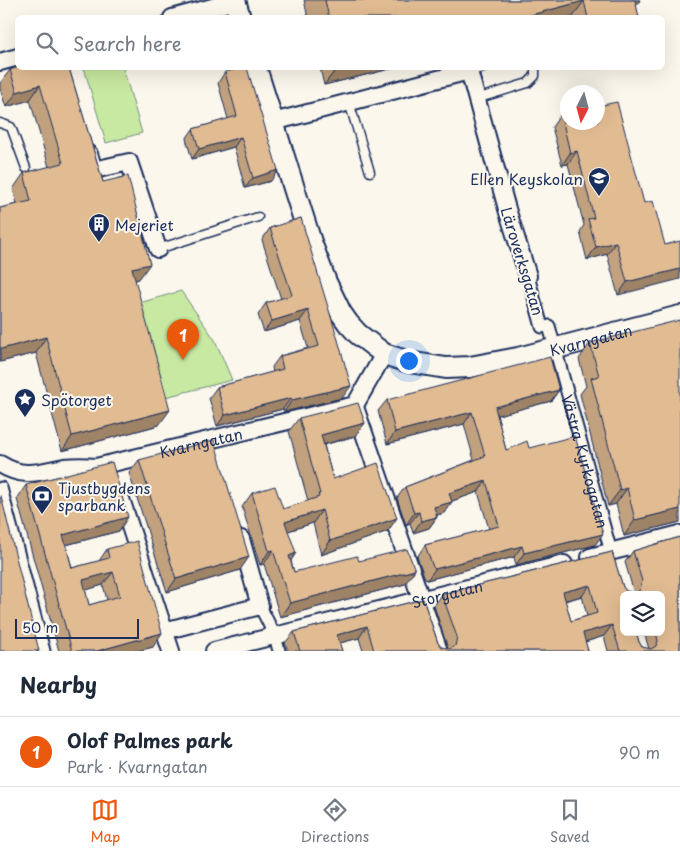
<!DOCTYPE html>
<meta charset="utf-8">
<style>
body{margin:0;font-family:"Playpen Sans",sans-serif;background:#f6f6f7;color:#1f2937}
.controls{position:absolute;right:15px;bottom:15px;display:grid;overflow:hidden;border-radius:8px;box-shadow:0 5px 20px #0002}
.controls button{width:45px;height:45px;display:grid;place-items:center;padding:0;border:0;border-bottom:1px solid #e0e1e3;background:#fff;color:#1f2937;font:25px sans-serif}
.compass{position:absolute;left:560px;top:85px;width:45px;height:45px;border-radius:50%;background:#fff;box-shadow:0 5px 20px #0002;rotate:186deg}
.scale{position:absolute;left:15px;bottom:12px;width:124px;box-sizing:border-box;padding-left:5px;border:2px solid #1b2f5e;border-top:0;font-size:14px;line-height:18px;white-space:nowrap;color:#1b2f5e;-webkit-text-stroke:4px #fbf7ec;paint-order:stroke}
.you{position:absolute;left:408px;top:360px;width:18px;height:18px;margin:-12px;border:4px solid #fff;border-radius:50%;background:#1a73e8;box-shadow:0 0 0 8px #1a73e833}
.badge{display:grid;place-items:center;width:32px;height:32px;border-radius:50%;background:#ea580c;color:#fff;font-size:16px;font-weight:700}
.pin{position:absolute;translate:-50% -41px;filter:drop-shadow(0 1px 2px #0008)}
.pin::after{content:'';position:absolute;top:26px;width:18px;height:15px;background:inherit;clip-path:polygon(0 0,100% 0,50% 100%)}
.list{margin:0;padding:0;list-style:none}
h2{display:flex;justify-content:space-between;align-items:center;height:65px;margin:0;padding:0 20px;font-size:21px}
h2 small{font-size:16px;font-weight:400;color:#747a83}
.list li{display:grid;grid-template-columns:32px 1fr auto;gap:15px;align-items:center;box-sizing:border-box;height:70px;padding:0 20px;border-top:1px solid #e0e1e3}
.list b{display:block;font-size:19px;white-space:nowrap}
.list p{margin:0;font-size:16px;white-space:nowrap;color:#747a83}
.list em{font-size:16px;font-style:normal;color:#747a83}
.icon{flex:none;width:28px;height:28px;fill:none;stroke:currentColor;stroke-width:2;stroke-linecap:round;stroke-linejoin:round}
.map{position:relative;flex:none;width:680px;height:651px;overflow:hidden}
.search{position:absolute;background:#fff;box-shadow:0 5px 20px #0002;left:15px;right:15px;top:15px;height:55px;display:flex;align-items:center;gap:12px;box-sizing:border-box;padding:0 18px;border-radius:8px;color:#747a83;font-size:19px}
.sheet{height:135px;background:#fff}
nav{display:flex;justify-content:space-around;align-items:center;box-sizing:border-box;height:70px;border-top:1px solid #e0e1e3;background:#fff;font-size:14px;color:#747a83}
nav a{display:grid;justify-items:center;gap:2px}
nav .on{color:#ea580c}
.map>svg:first-child{display:block}
.green{fill:#c8e9a1;stroke:#728c80}
.lines{fill:none;stroke-linecap:round;stroke-linejoin:round}
.service-casing{stroke:#1b2f5e;stroke-width:11}
.pedestrian-casing{stroke:#1b2f5e;stroke-width:15}
.minor-casing{stroke:#1b2f5e;stroke-width:20}
.tertiary-casing{stroke:#1b2f5e;stroke-width:24}
.service{stroke:#fbf7ec;stroke-width:8}
.pedestrian{stroke:#fbf7ec;stroke-width:11}
.minor{stroke:#fbf7ec;stroke-width:16}
.tertiary{stroke:#fbf7ec;stroke-width:20}
.wall{fill:#c2a17e;stroke:#1b2f5e;fill-rule:evenodd}
.shaded-wall{fill:#9e8366;stroke:#1b2f5e}
.building{fill:#e1bb92;stroke:#1b2f5e;fill-rule:evenodd}
.labels{text-anchor:middle;dominant-baseline:central;stroke-width:4;stroke-linejoin:round;paint-order:stroke}
.poi-label{font-size:15px;fill:#1b2f5e;stroke:#fbf7ec;text-anchor:start}
.street-label{font-size:15px;fill:#1b2f5e;stroke:#fbf7ec}
</style>
<div class="map">
<svg width="680" height="651" viewBox="0 0 680 651">
<rect width="100%" height="100%" fill="#fbf7ec"/>
<filter id="ink" filterUnits="userSpaceOnUse"><feTurbulence type="fractalNoise" baseFrequency=".02" numOctaves="2"/><feDisplacementMap in="SourceGraphic" scale="10" xChannelSelector="R" yChannelSelector="G"/><feConvolveMatrix kernelMatrix="1 2 1 2 8 2 1 2 1" color-interpolation-filters="sRGB"/></filter>
<g filter="url(#ink)">
<path class="green" d="M84 68H123L142 133 106 143Z
M181 291 215 340 232 380 154 400 129 306Z"/>
<g class="lines">
<g class="service-casing">
<path id="service" d="M469 71 483 68
M476 99 528 83 535 76V68
M349 102 370 172
M0 123 11 127 26 168
M158 249 258 217"/>
</g>
<g class="pedestrian-casing">
<g id="pedestrian">
<path d="M528 276 542 327"/>
<path id="s1" d="M549 326 611 552"/>
<path d="M1 488 44 651"/>
<path d="M260 606 275 636 279 651"/>
</g>
</g>
<g class="minor-casing">
<g id="minor">
<path d="M172 18 235 1"/>
<path d="M0 62 18 57"/>
<path d="M273 122 469 71 507 209 528 276"/>
<path d="M89 154 94 170 129 162 158 249"/>
<path d="M355 407 439 651"/>
<path id="s2" d="M0 464C24 479 39 472 64 467 75 466 85 466 96 467L355 405 384 354"/>
<path d="M121 499 171 651"/>
<path d="M590 557 680 534"/>
<path d="M164 631 260 606 241 539"/>
<path id="s3" d="M214 651 564 564"/>
</g>
</g>
<g class="tertiary-casing">
<g id="tertiary">
<path d="M235 0 240 18"/>
<path id="s4" d="M256 68 311 242 326 282 341 313 348 323 358 334 384 354 409 362 446 368 470 367 518 358 680 316"/>
</g>
</g>
<use href="#service" class="service"/>
<use href="#pedestrian" class="pedestrian"/>
<use href="#minor" class="minor"/>
<use href="#tertiary" class="tertiary"/>
</g>
<path class="wall" d="M304 0H640L636 6 639 18H308Z
M69 68 103 182 139 279 135 280 159 425 62 451 36 353 0 362V208L17 204 13 189 24 173 49 167 30 100 6 107 0 89V83L10 70Z
M320 68H394L324 85Z
M225 72 271 181 245 188 234 147 192 159 186 139 193 129 228 119 218 83Z
M561 114 644 203 665 245 618 295 607 254 587 260 580 232 584 225 568 164 562 165 552 127Z
M301 218 342 398 284 412 283 409 217 426 209 398 217 387 273 372 272 367 280 356 308 348 300 321 264 332 258 315 266 303 281 299 262 240 270 228Z
M590 343 680 522 624 536 616 504 608 506 580 394 586 386 579 359Z
M559 390 551 401 497 415 506 450 529 448 595 545 516 565 514 557 427 580 425 578 417 557 425 545 489 529 478 492 452 501 444 513 437 515V517L429 528 413 533 410 523 406 525 397 498 405 487 474 460 464 424 387 444 378 411 387 400Z
M299 418 365 423 355 436 324 445 333 479 388 531 321 555 313 523 288 531 291 561 294 572 359 561 405 584 280 617 264 564 260 565 242 507 252 493 283 509 308 501 289 431Z
M139 460 240 570 167 592 129 473Z
M26 485 119 531 66 545 72 568 99 561 107 549 153 647 137 651H59L17 499ZM103 585 107 600 89 605 85 590Z
M680 537V651H608L604 636 585 642 588 651H363L359 638 339 643 342 651H288L285 643 294 632 423 599 438 643 441 647 448 649 434 606 442 594 612 552 623 587 626 591 634 593 625 562 633 551ZM624 595H661V632H644L649 649 642 647 639 642 636 632H624ZM582 596 587 616 571 621 565 601Z"/>
<path class="shaded-wall" d="M631 0H640L629 16Z
M584 1 572 18H519Z
M337 68H394L324 85Z
M40 85 30 100 6 107 17 92Z
M241 137 234 147 192 159 199 149Z
M577 151 568 164 562 165 570 153Z
M278 170 271 181 245 188 253 178Z
M616 242 607 254 587 260 596 247Z
M150 264 139 279 122 284 132 268Z
M680 269V279L618 295 627 282Z
M308 310 300 321 264 332 272 321Z
M46 337 36 353 0 362V351L1 349Z
M351 386 342 398 284 412 292 400Z
M559 390 551 401 487 418 495 407Z
M291 398 283 409 217 426 225 415Z
M170 410 159 425 62 451 72 436Z
M472 412 464 424 387 444 395 432Z
M365 423 355 436 311 448 321 435Z
M486 481 478 492 441 505 449 493Z
M627 488 616 504 608 506 620 490Z
M452 502 444 513 426 518 434 507Z
M680 509V522L624 536 635 520Z
M322 510 313 523 276 535 285 522Z
M419 512 410 523 406 525 414 513Z
M128 517 119 531 54 548 63 535Z
M437 517 429 528 413 533 421 521Z
M397 518 388 531 321 555 330 541Z
M603 534 595 545 516 565 524 553Z
M522 546 514 557 427 580 435 569Z
M273 550 264 564 260 565 269 551Z
M296 553 287 567 289 556Z
M249 557 240 570 167 592 176 579Z
M415 570 405 584 280 617 290 603Z
M113 572 103 585 73 594 83 580Z
M590 585 582 596 555 603 563 592Z
M612 625 604 636 575 645 583 633Z
M367 626 359 638 329 646 337 635Z
M162 633 153 647 137 651H97Z"/>
<path class="building" d="M325 0H635L639 18H588L584 1 519 18H329Z
M18 67 69 68 103 182 128 176 150 264 132 268 170 410 72 436 46 337 1 349 0 346V208L31 201 24 173 63 163 40 85 17 92 10 70Z
M242 68H247L278 170 253 178 241 137 199 149 193 129 237 116 225 72Z
M617 102 644 203 653 201 665 245 680 241V269L627 282 616 242 596 247 588 219 594 218 577 151 570 153 561 114 568 113V122H598V106Z
M301 218 338 340 351 386 292 400 291 398 225 415 217 387 283 369 280 356 319 346 308 310 272 321 266 303 292 295 270 228Z
M680 320V509L635 520 627 488 620 490 591 378 599 376 590 343Z
M550 357 559 390 495 407 506 450 527 441 529 448 575 436 603 534 524 553 522 546 435 569 433 567 425 545 499 526 486 481 449 493 452 502 434 507 437 517 421 521 419 512 414 513 405 487 485 456 472 412 395 432 387 400Z
M358 403 365 423 321 435 333 479 378 463 397 518 330 541 322 510 285 522 296 553 289 556 294 572 357 556 359 561 407 549 415 570 290 603 273 550 269 551 252 493 275 486 283 509 319 497 318 494H320L299 418Z
M214 440 249 557 176 579 139 460Z
M112 462 128 517 63 535 72 568 109 558 107 549 137 541 162 633 97 651H72L26 485ZM113 572 120 596 89 605 83 580Z
M0 496H1L39 651H0Z
M680 537V651H620L612 625 583 633 588 651H374L367 626 337 635 342 651H300L294 632 423 599 438 643 441 647 450 649 455 646 457 637 442 594 612 552 623 587 626 591 635 593 640 590 642 581 633 551ZM590 585 597 613 571 621 563 592ZM624 595H661V632H656L658 641 656 646 651 649 642 647 639 642 636 632H624Z"/>
</g>
<defs>
<g id="school-pin" transform="scale(1.125)"><path d="M0 17L-7.5 6A9.5 9.5 0 1 1 7.5 6Z" fill="#1b2f5e" stroke="#fbf7ec"/><path d="M0-5L7-2L0 1L-7-2ZM-4 1L0 2.5L4 1V4Q0 6-4 4Z" fill="#fff"/></g>
<g id="building-pin" transform="scale(1.125)"><path d="M0 17L-7.5 6A9.5 9.5 0 1 1 7.5 6Z" fill="#1b2f5e" stroke="#fbf7ec"/><path d="M-4-6H4V6H1V3H-1V6H-4ZM-2.5-4.3h1.7v1.8h-1.7ZM.8-4.3h1.7v1.8H.8ZM-2.5-1h1.7V.8h-1.7ZM.8-1h1.7V.8H.8Z" fill="#fff"/></g>
<g id="sight-pin" transform="scale(1.125)"><path d="M0 17L-7.5 6A9.5 9.5 0 1 1 7.5 6Z" fill="#1b2f5e" stroke="#fbf7ec"/><path d="M0-6L1.8-2.2L6-1.7L2.9 1.2L3.7 5.4L0 3.3L-3.7 5.4L-2.9 1.2L-6-1.7L-1.8-2.2Z" fill="#fff"/></g>
<g id="bank-pin" transform="scale(1.125)"><path d="M0 17L-7.5 6A9.5 9.5 0 1 1 7.5 6Z" fill="#1b2f5e" stroke="#fbf7ec"/><path d="M-6-4H6V4H-6ZM0-2.3a2.3 2.3 0 1 0 0 4.6a2.3 2.3 0 1 0 0-4.6Z" fill="#fff"/></g>
</defs>
<g fill-rule="evenodd">
<use href="#school-pin" x="599" y="178"/>
<use href="#building-pin" x="99" y="224"/>
<use href="#sight-pin" x="25" y="399"/>
<use href="#bank-pin" x="42" y="496"/>
</g>
<g class="labels">
<g class="poi-label">
<text x="583" y="178" text-anchor="end">Ellen Keyskolan</text>
<text x="115" y="224">Mejeriet</text>
<text x="41" y="399">Spötorget</text>
<text x="58" y="487">Tjustbygdens<tspan x="58" dy="17">sparbank</tspan></text>
</g>
<g class="street-label">
<text transform="translate(523 261) rotate(73)">Läroverksgatan</text>
<text stroke="none"><textPath href="#s4" startOffset="531">Kvarngatan</textPath></text>
<text stroke="none"><textPath href="#s2" startOffset="206">Kvarngatan</textPath></text>
<text stroke="none"><textPath href="#s1" startOffset="140">Västra Kyrkogatan</textPath></text>
<text stroke="none"><textPath href="#s3" startOffset="240">Storgatan</textPath></text>
</g>
</g>
</svg>
<div class="controls">
<button><svg class="icon" aria-label="layers" viewBox="0 0 24 24"><path d="M12 4l9 5-9 5-9-5zM3 14l9 5 9-5"/></svg></button>
</div>
<svg class="compass" viewBox="-18 -18 36 36"><path d="M0-13l5 13h-10z" fill="#e53935"/><path d="M0 13l5-13h-10z" fill="#747a83"/></svg>
<div class="scale">50 m</div>
<div class="you"></div>
<div class="pin badge" style="left:183px;top:360px">1</div>
<div class="search"><svg class="icon" aria-label="search" viewBox="0 0 24 24"><circle cx="10" cy="10" r="6"/><path d="M15 15l6 6"/></svg>Search here</div>
</div>
<section class="sheet">
<h2>Nearby<small></small></h2>
<ul class="list">
<li><span class="badge">1</span><div><b>Olof Palmes park</b><p>Park · Kvarngatan</p></div><em>90 m</em></li>
</ul>
</section>
<nav>
<a class="on"><svg class="icon" aria-label="map" viewBox="0 0 24 24"><path d="M3 6l6-2 6 2 6-2v14l-6 2-6-2-6 2zM9 4v14M15 6v14"/></svg>Map</a>
<a><svg class="icon" aria-label="directions" viewBox="0 0 24 24"><path d="M12 3l9 9-9 9-9-9zM9 14v-3h6M13 9l2 2-2 2"/></svg>Directions</a>
<a><svg class="icon" aria-label="saved" viewBox="0 0 24 24"><path d="M7 4h10v16l-5-4-5 4z"/></svg>Saved</a>
</nav>
